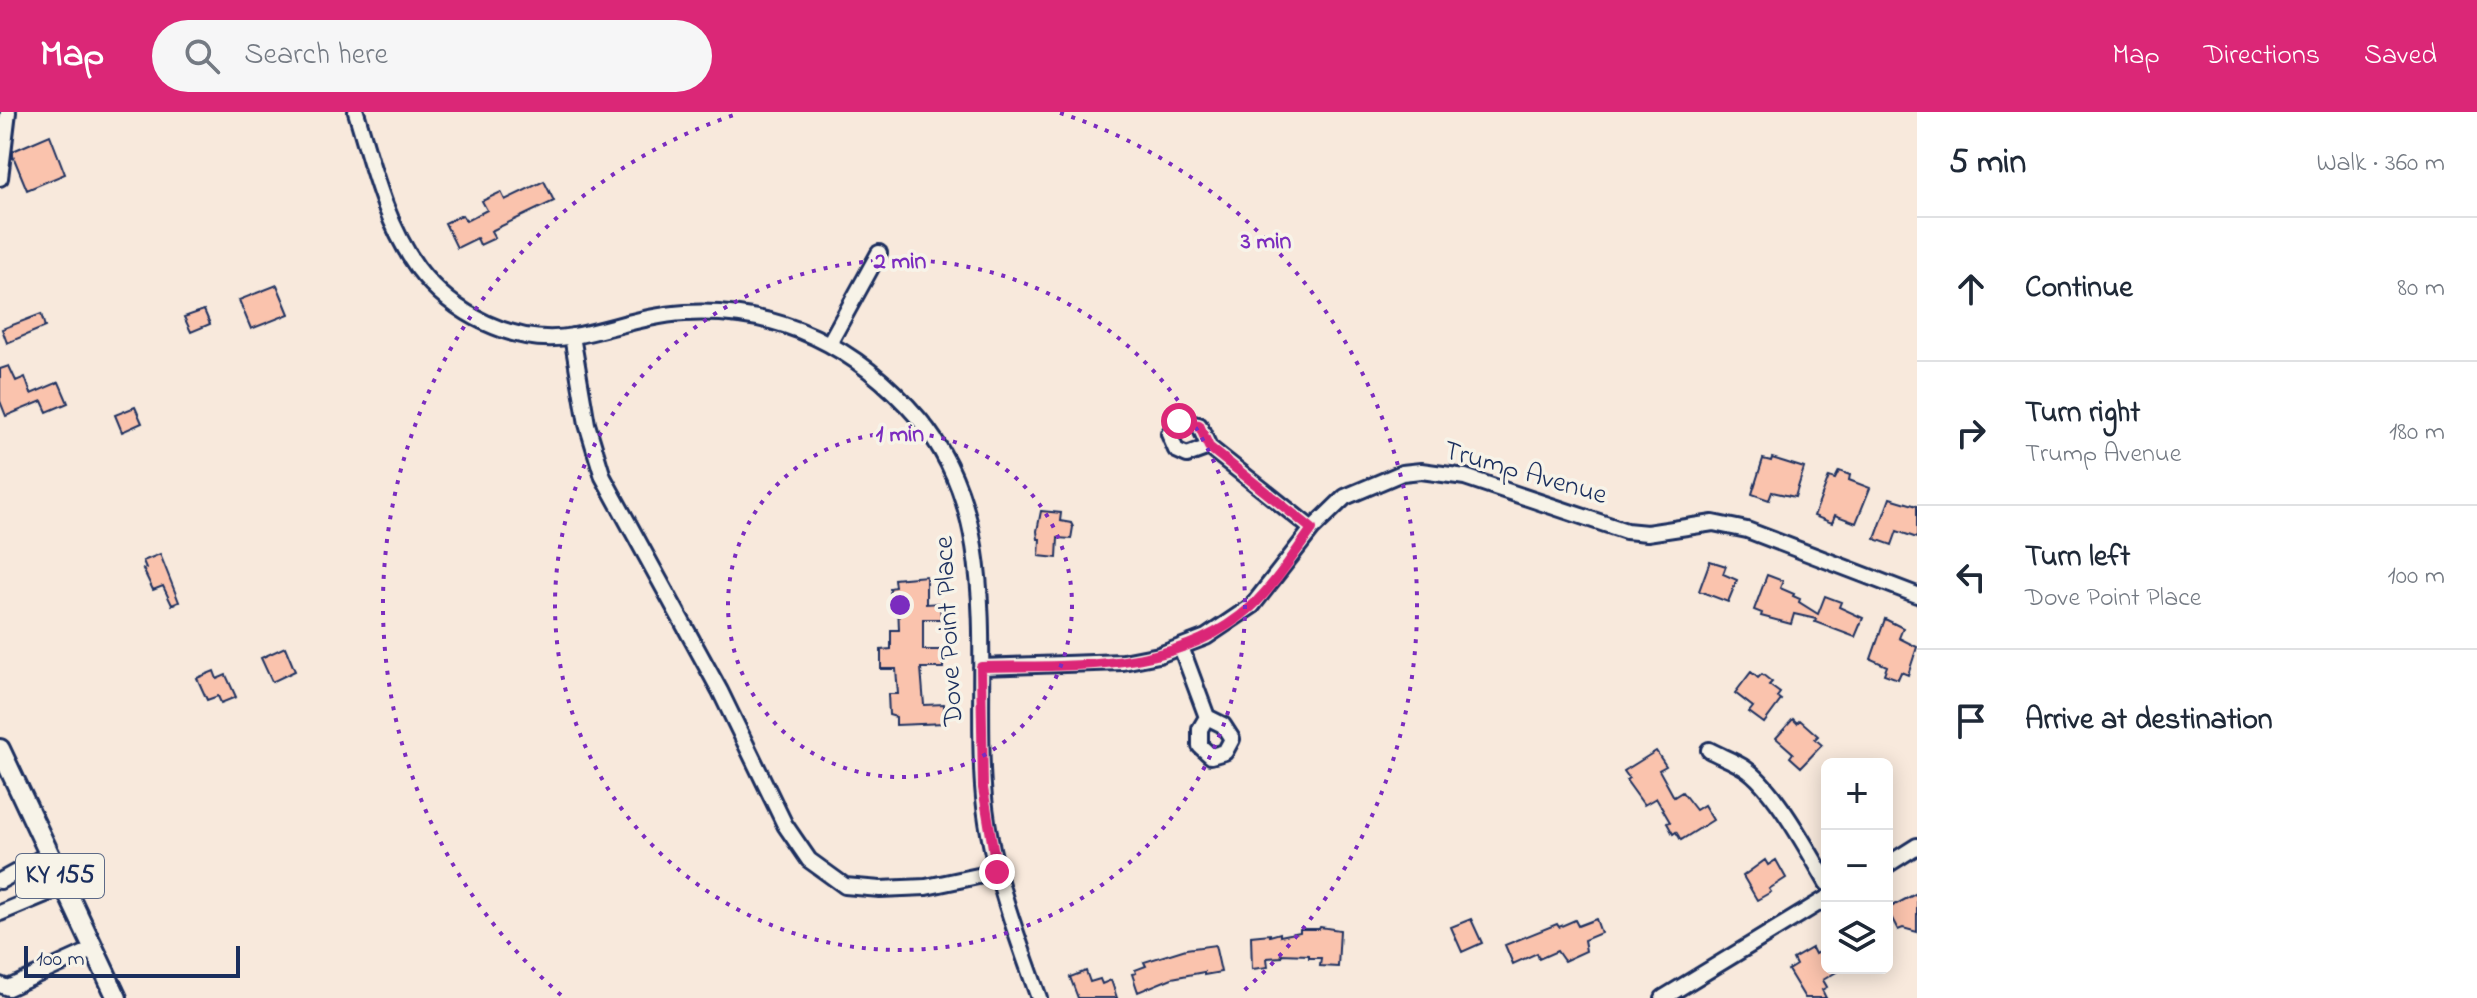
<!DOCTYPE html>
<meta charset="utf-8">
<style>
body{margin:0;font-family:"Indie Flower",sans-serif;background:#f6f6f7;color:#1f2937}
.controls{position:absolute;right:24px;bottom:24px;display:grid;overflow:hidden;border-radius:12px;box-shadow:0 4px 20px #0003}
.controls button{width:72px;height:72px;display:grid;place-items:center;padding:0;border:0;border-bottom:2px solid #e0e1e3;background:#fff;color:#1f2937;font:40px sans-serif}
.scale{position:absolute;left:24px;bottom:20px;width:216px;box-sizing:border-box;padding-left:8px;border:4px solid #1b2f5e;border-top:0;font-size:22px;line-height:28px;white-space:nowrap;color:#1b2f5e;-webkit-text-stroke:6px #f7f3e8;paint-order:stroke}
.stop{position:absolute;width:24px;height:24px;margin:-18px;border:6px solid #db2777;border-radius:50%;background:#fff}
.stop.end{background:#db2777;border-color:#fff;box-shadow:0 2px 8px #0008}
.list{margin:0;padding:0;list-style:none}
h2{display:flex;justify-content:space-between;align-items:center;height:104px;margin:0;padding:0 32px;font-size:34px}
h2 small{font-size:26px;font-weight:400;color:#747a83}
.list li{display:grid;grid-template-columns:52px 1fr auto;gap:24px;align-items:center;box-sizing:border-box;height:144px;padding:0 32px;border-top:2px solid #e0e1e3}
.list b{display:block;font-size:30px;white-space:nowrap}
.list p{margin:0;font-size:26px;white-space:nowrap;color:#747a83}
.list em{font-size:26px;font-style:normal;color:#747a83}
.icon{flex:none;width:44px;height:44px;fill:none;stroke:currentColor;stroke-width:2;stroke-linecap:round;stroke-linejoin:round}
.map{position:relative;flex:none;width:1917px;height:886px;overflow:hidden}
header{display:flex;align-items:center;gap:48px;box-sizing:border-box;height:112px;padding:0 40px;background:#db2777;color:#fff}
header strong{font-size:38px}
nav{display:flex;gap:44px;margin-inline-start:auto;font-size:28px}
.search{width:560px;height:72px;background:#f6f6f7;display:flex;align-items:center;gap:20px;box-sizing:border-box;padding:0 28px;border-radius:44px;color:#747a83;font-size:30px}
main{display:flex}
aside{flex:1;background:#fff}
.map>svg:first-child{display:block}
.building{fill:#fac3ad;stroke:#1b2f5e;stroke-width:2}
.lines{fill:none;stroke-linecap:round;stroke-linejoin:round}
.minor-casing{stroke:#1b2f5e;stroke-width:20}
.major-casing{stroke:#1b2f5e;stroke-width:24}
.minor{stroke:#f7f3e8;stroke-width:14}
.major{stroke:#f7f3e8;stroke-width:18}
.route{stroke:#db2777;stroke-width:10}
.ring{fill:none;stroke:#7b2cbf;stroke-width:4;stroke-dasharray:4 8}
.labels{text-anchor:middle;dominant-baseline:central;stroke-width:7;stroke-linejoin:round;paint-order:stroke}
.shield{fill:#f7f3e8;stroke:#5d6a87;stroke-width:2}
.shield-label{font-size:26px;font-weight:bold;fill:#1b2f5e}
.street-label{font-size:28px;fill:#1b2f5e;stroke:#f7f3e8}
.centre{fill:#7b2cbf;stroke:#f7f3e8;stroke-width:4}
.ring-label{font-size:24px;text-anchor:middle;font-weight:bold;fill:#7b2cbf;stroke:#f7f3e8;stroke-width:7;stroke-linejoin:round;paint-order:stroke}
</style>
<header>
<strong>Map</strong>
<div class="search"><svg class="icon" aria-label="search" viewBox="0 0 24 24"><circle cx="10" cy="10" r="6"/><path d="M15 15l6 6"/></svg>Search here</div>
<nav><a>Map</a><a>Directions</a><a>Saved</a></nav>
</header>
<main>
<div class="map">
<svg width="1917" height="886" viewBox="0 0 1917 886">
<rect width="100%" height="100%" fill="#f8e9dc"/>
<filter id="ink" filterUnits="userSpaceOnUse"><feTurbulence type="fractalNoise" baseFrequency=".0125" numOctaves="2"/><feDisplacementMap in="SourceGraphic" scale="16" xChannelSelector="R" yChannelSelector="G"/><feConvolveMatrix kernelMatrix="1 2 1 2 8 2 1 2 1" color-interpolation-filters="sRGB"/></filter>
<g filter="url(#ink)">
<path class="building" d="M50 23 65 62 27 78 13 44V39Z
M544 69 554 89 491 119 495 126 480 133 477 126 457 136 445 111 462 103 466 109 487 98 482 89 501 80 505 88Z
M277 173 289 202 251 217 239 188Z
M204 198 210 212 191 220 184 205Z
M41 202 45 215 7 231 2 217Z
M9 254 16 269 25 265 31 282 59 270 68 291 47 300 42 289 6 304 0 289V257Z
M135 295 142 311 122 320 115 303Z
M1772 346 1804 356 1795 385 1772 380 1769 388 1752 382 1763 347 1771 349Z
M1839 359 1850 363 1849 368 1870 376 1856 411 1835 403 1832 411 1814 404 1829 365 1835 367Z
M1890 386 1917 394V426L1897 419 1892 433 1875 427Z
M1041 399 1061 401 1060 409 1071 411 1073 415 1071 427 1058 426 1057 446 1039 444 1040 427H1038L1037 419Z
M160 442 179 490 172 493 163 474 153 478 143 457 146 456 143 449Z
M1710 449 1726 454 1723 462 1737 468 1728 490 1699 479Z
M1767 463 1783 469 1780 476 1794 482 1793 484 1800 487 1799 490 1818 502 1825 484 1841 490 1839 495 1863 506 1855 525 1815 510 1816 507 1794 502 1791 512 1761 504 1762 501 1754 498Z
M926 464V492L940 491 941 507H923V538H943V556H921L924 593 944 592 945 611 896 613V605L889 603 888 582H898L896 557H881V538L891 537V518H899L898 491H891L890 476 895 475 894 467Z
M1885 507 1903 516 1899 526 1917 535 1908 563 1901 560 1898 567 1884 562 1887 554 1871 547Z
M285 535 295 559 272 570 261 546Z
M214 559 217 567 226 563 236 585 221 591 218 584 207 588 197 566Z
M1751 560 1758 566 1762 562 1772 570 1769 573 1780 581 1777 585 1781 588 1764 611 1749 600 1753 595 1735 581Z
M1793 607 1797 611 1800 608 1818 624 1815 627 1822 633 1801 655 1790 645 1793 641 1776 626Z
M1656 639 1666 654 1659 658 1674 685 1682 680 1696 698 1704 693 1713 708 1681 728 1676 720 1673 722 1667 711 1670 710 1656 686 1644 693 1626 668 1629 666 1624 659Z
M1765 748 1768 753 1776 748 1786 766 1769 777 1771 780 1757 788 1743 764Z
M1917 781V820L1903 816 1898 818 1887 797Z
M1471 807 1482 831 1462 840 1451 815Z
M1596 807 1601 821 1584 828 1586 839 1564 849 1557 839 1539 847 1537 841 1513 852 1505 833 1557 812 1559 815 1575 808 1578 814Z
M1320 815 1340 818 1338 855 1320 854 1321 846H1309V843L1281 842 1282 845 1267 846 1268 855 1252 857 1251 824 1270 822V824L1280 821V824L1300 820V817H1319Z
M1215 833 1221 860 1204 863V860L1172 866 1138 880 1132 862 1136 861 1135 858 1146 854 1144 850 1186 837Z
M1827 835V856H1843L1823 868 1827 875 1822 878 1826 886H1805L1788 858 1796 853 1793 847 1812 836 1815 842Z
M1086 859 1090 870 1100 867 1102 872 1111 868 1117 886H1078L1070 865Z"/>
<g class="lines">
<g class="minor-casing">
<path id="minor" d="M356 0C372 52 385 110 417 155 452 202 515 235 574 224 611 217 647 203 685 201 782 196 857 235 919 307 1004 407 974 553 983 674 988 748 1014 817 1039 886
M0 66 8 0
M572 224 587 312 603 365 720 579 785 713 809 748 845 774 880 777 926 775 997 760
M830 230 879 141
M1209 335 1187 343 1176 338 1169 322 1179 309 1199 313 1209 335 1312 417
M1181 535 1207 605 1200 617V634L1211 644 1225 640 1232 627 1223 613 1207 605
M981 555 1123 550 1159 543 1206 525 1252 494 1312 417 1345 385 1402 361 1421 359 1465 365 1626 419 1647 421 1713 411 1747 418 1917 483
M1709 638C1720 644 1732 648 1743 655 1773 673 1809 740 1827 771
M1887 753 1917 734
M0 769 49 742
M0 801 65 774
M0 873 8 876 94 837
M1663 886 1827 786"/>
</g>
<g class="major-casing">
<path id="major" d="M0 637 117 886"/>
</g>
<use href="#minor" class="minor"/>
<use href="#major" class="major"/>
</g>
</g>
<g class="lines" filter="url(#ink)">
<path class="route" d="M997 760 983 676 981 555C1073 553 1178 561 1251 495 1275 473 1293 443 1312 417L1209 335 1199 313 1179 309"/>
</g>
<g class="ring">
<circle cx="900" cy="493" r="172"/>
<circle cx="900" cy="493" r="345"/>
<path d="M561 883A517 517 0 0 1 740 1M1060 1A517 517 0 0 1 1239 883"/>
</g>
<g class="labels">
<rect class="shield" x="16" y="742" width="88" height="44" rx="6"/>
<g class="shield-label">
<text x="60" y="764">KY 155</text>
</g>
<g class="street-label">
<text transform="translate(1525 362) rotate(16)">Trump Avenue</text>
<text transform="translate(950 519) rotate(-93)">Dove Point Place</text>
</g>
</g>
<circle cx="900" cy="493" r="12" class="centre"/>
<g class="ring-label">
<text x="1266" y="136">3 min</text>
<text x="900" y="156">2 min</text>
<text x="900" y="329">1 min</text>
</g>
</svg>
<div class="controls">
<button>+</button>
<button>−</button>
<button><svg class="icon" aria-label="layers" viewBox="0 0 24 24"><path d="M12 4l9 5-9 5-9-5zM3 14l9 5 9-5"/></svg></button>
</div>
<div class="scale">100 m</div>
<div class="stop" style="left:1179px;top:309px"></div>
<div class="stop end" style="left:997px;top:760px"></div>
</div>
<aside>
<h2>5 min<small>Walk · 360 m</small></h2>
<ul class="list">
<li><svg class="icon" aria-label="ahead" viewBox="0 0 24 24"><path d="M12 20V5M6 11l6-6 6 6"/></svg><div><b>Continue</b></div><em>80 m</em></li>
<li><svg class="icon" aria-label="right" viewBox="0 0 24 24"><path d="M7 20v-9h11M14 6l5 5-5 5"/></svg><div><b>Turn right</b><p>Trump Avenue</p></div><em>180 m</em></li>
<li><svg class="icon" aria-label="left" viewBox="0 0 24 24"><path d="M17 20v-9H6M10 6l-5 5 5 5"/></svg><div><b>Turn left</b><p>Dove Point Place</p></div><em>100 m</em></li>
<li><svg class="icon" aria-label="arrive" viewBox="0 0 24 24"><path d="M6 21V4h12l-3 4 3 4H6"/></svg><div><b>Arrive at destination</b></div></li>
</ul>
</aside>
</main>
